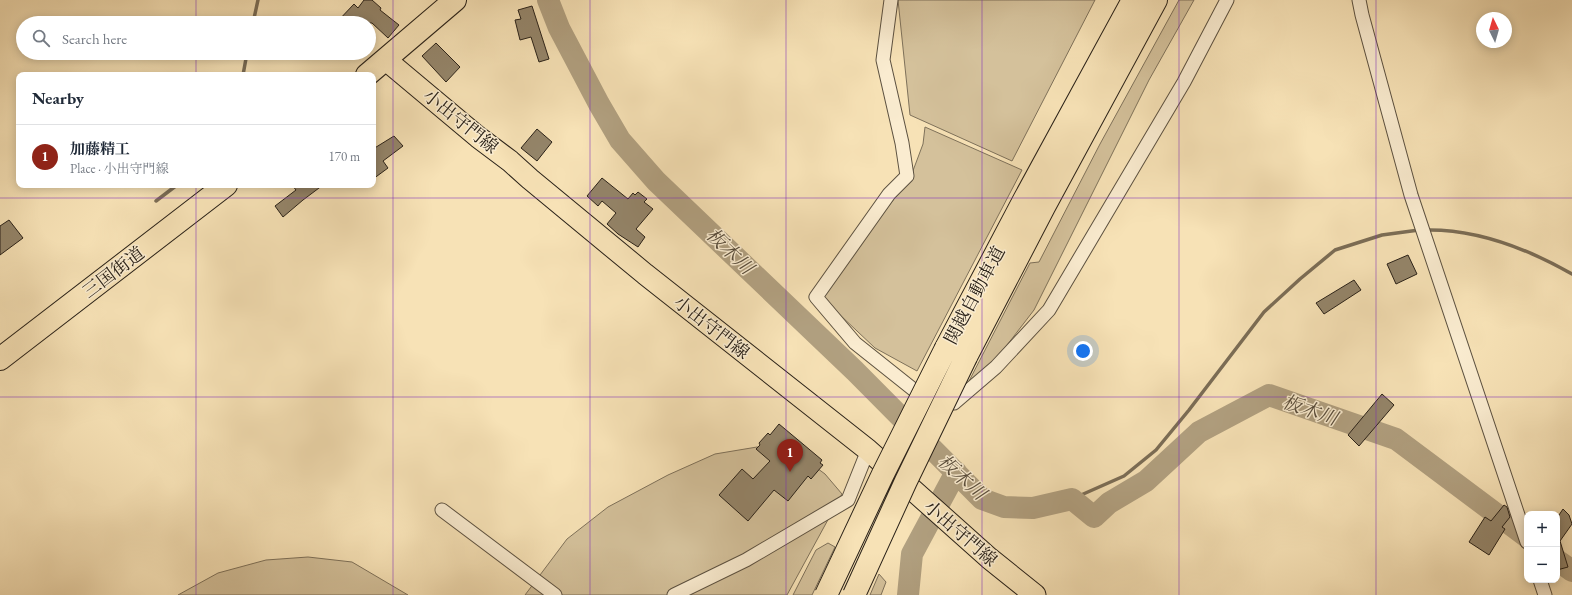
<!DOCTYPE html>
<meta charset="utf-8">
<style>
body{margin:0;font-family:"EB Garamond","Noto Serif JP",serif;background:#f2f2f3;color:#1f2937}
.controls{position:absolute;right:12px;bottom:12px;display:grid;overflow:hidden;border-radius:8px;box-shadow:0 2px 10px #0003}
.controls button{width:36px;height:36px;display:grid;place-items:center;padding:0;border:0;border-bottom:1px solid #e0e1e3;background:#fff;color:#1f2937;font:20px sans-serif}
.compass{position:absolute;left:1476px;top:12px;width:36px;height:36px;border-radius:50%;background:#fff;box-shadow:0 2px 10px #0003;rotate:355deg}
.you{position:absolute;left:1083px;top:351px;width:14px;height:14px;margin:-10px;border:3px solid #fff;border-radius:50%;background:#1a73e8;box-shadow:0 0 0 6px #1a73e833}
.badge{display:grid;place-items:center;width:26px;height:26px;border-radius:50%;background:#8f2418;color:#fff;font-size:13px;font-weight:700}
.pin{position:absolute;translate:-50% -33px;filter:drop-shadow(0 1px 2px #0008)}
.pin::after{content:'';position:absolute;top:21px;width:14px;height:12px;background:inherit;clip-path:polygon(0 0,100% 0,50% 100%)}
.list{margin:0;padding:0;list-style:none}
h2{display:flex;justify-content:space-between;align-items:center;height:52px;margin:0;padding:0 16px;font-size:17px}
h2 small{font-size:13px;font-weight:400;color:#747a83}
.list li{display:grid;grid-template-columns:26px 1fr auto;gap:12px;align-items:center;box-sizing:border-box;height:64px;padding:0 16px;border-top:1px solid #e0e1e3}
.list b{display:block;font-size:15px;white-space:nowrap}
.list p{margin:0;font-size:13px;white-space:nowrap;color:#747a83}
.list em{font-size:13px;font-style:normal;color:#747a83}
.icon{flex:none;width:22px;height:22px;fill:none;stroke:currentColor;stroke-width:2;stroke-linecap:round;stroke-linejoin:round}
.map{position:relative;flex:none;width:1572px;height:595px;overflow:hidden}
.search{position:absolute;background:#fff;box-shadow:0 2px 10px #0003;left:16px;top:16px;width:360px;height:44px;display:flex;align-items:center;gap:10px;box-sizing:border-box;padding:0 14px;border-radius:22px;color:#747a83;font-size:15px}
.panel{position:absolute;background:#fff;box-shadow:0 2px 10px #0003;left:16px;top:72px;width:360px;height:116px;border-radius:8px}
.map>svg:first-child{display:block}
.green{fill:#d4c19b;stroke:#7e715a}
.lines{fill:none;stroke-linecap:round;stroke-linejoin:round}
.stream{stroke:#7b6d56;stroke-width:3.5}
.river{stroke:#b1a080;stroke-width:22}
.building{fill:#94856a;stroke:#292118}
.minor-casing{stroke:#5c5140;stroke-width:15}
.primary-casing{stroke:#292118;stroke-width:23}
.trunk-casing{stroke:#292118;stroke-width:24}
.motorway-casing{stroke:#292118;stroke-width:24}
.minor{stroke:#faecd0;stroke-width:13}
.primary{stroke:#f7e2b6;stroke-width:21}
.trunk{stroke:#f7e2b6;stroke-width:22}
.motorway{stroke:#f7e2b6;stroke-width:22}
.motorway-bridge-casing{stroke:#292118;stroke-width:24;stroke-linecap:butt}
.motorway-bridge{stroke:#f7e2b6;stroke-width:22}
.grid{fill:none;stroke:#7b2cbf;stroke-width:1;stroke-opacity:0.55}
.labels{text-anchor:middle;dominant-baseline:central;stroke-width:3;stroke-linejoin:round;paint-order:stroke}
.street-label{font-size:18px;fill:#292118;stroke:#faecd0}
.water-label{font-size:19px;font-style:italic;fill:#594d3c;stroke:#faecd0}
</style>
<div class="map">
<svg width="1572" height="595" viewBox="0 0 1572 595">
<rect width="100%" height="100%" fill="#f7e2b6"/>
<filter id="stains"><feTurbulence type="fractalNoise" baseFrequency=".005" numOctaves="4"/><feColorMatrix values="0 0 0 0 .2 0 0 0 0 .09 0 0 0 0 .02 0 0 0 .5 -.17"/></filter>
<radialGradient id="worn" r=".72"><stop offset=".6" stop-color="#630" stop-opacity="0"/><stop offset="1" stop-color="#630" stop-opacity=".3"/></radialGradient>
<path class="green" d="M898 0H1095L1012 161 910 115Z
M1179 0H1194L1149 80 1034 310 984 375 968 383 1030 263 1039 262 1100 144Z
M925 127 1022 170 917 371 875 348 821 297 911 176 923 144Z
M757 447 795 452 825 474 842 494 787 595H525L567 539 608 507 668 475 715 454Z
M828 543 835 547 812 595H793L816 550Z
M308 557 352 562 408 595H178L218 573 266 560Z
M879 574 886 582 881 595H870Z"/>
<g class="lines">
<path class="stream" d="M253 23 258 0
M243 75 247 53
M156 201 177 185
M1426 230C1477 229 1528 249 1572 274
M1072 499 1124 476 1156 450 1189 410 1264 312 1300 279 1335 250 1382 235 1419 230"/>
<path class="river" d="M548 0 559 28 599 104 620 140 656 181 855 371 982 499 1004 507 1033 508 1072 499 1094 517 1109 503 1146 481 1199 432 1269 395 1396 439 1527 537
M1557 560 1572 571
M908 595 912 554 956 472"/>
</g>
<path class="building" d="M364 0H372L381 8 380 10 399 25 388 38 372 23H336L354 4 358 8Z
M532 6 549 59 539 62 531 37 520 40 515 20 521 19 518 10Z
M436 43 460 67 446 82 422 56Z
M537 129 552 142 537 161 521 148Z
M394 136 403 146 383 161 388 168 373 179V149Z
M602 178 628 199 633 193 635 195 638 192 647 199 644 202 653 209 636 229 645 237 638 247 618 234 607 224 616 213 602 201 598 206 587 196Z
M292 185H323L303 200 283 217 275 206 296 190Z
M9 220 23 238 0 255V226Z
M1408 255 1417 274 1396 284 1387 264Z
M1354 280 1361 290 1324 314 1316 303Z
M1382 394 1394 405 1359 446 1348 435Z
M779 424 822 460 820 463 823 465 811 479 808 476 788 501 774 490 748 521 719 495 742 469 753 479 770 461 756 449 760 445 759 443 768 433 770 435Z
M1504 505 1507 507 1510 517 1502 527 1505 529 1489 555 1469 542 1485 517 1491 521Z
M1563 509 1569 515 1572 524 1560 541 1568 567 1557 570V518Z"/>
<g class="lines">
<g class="minor-casing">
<path id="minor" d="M891 0 883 60 902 143 907 176 889 194 816 297 855 343 919 394 954 403 996 367 1049 310 1184 82 1227 0
M1359 0 1362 15 1411 195 1527 542
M442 510 555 595
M1540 580 1545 595
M674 595 746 560 848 500 868 450"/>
</g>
<g class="primary-casing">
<path id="primary" d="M386 60 478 137 510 161 530 179 645 274 868 450 989 558 1035 595"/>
</g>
<g class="trunk-casing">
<path id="trunk" d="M367 75 455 0
M0 359 226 185"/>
</g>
<g class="motorway-casing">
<path id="motorway" d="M946 348 1024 200 1133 0
M966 357 1044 207 1156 0"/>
</g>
<use href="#minor" class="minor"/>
<use href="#primary" class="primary"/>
<use href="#trunk" class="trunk"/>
<use href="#motorway" class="motorway"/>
<g class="motorway-bridge-casing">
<path id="motorway-bridge" d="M826 595 883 474 946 348
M854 595 906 481 966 357"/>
</g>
<use href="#motorway-bridge" class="motorway-bridge"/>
</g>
<path class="grid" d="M196 0V23M393 0V595M590 0V595M786 0V595M982 0V595M1179 0V595M1376 0V595M196 53V75M196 185V595M0 198H1572M0 397H1572"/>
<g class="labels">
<g class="street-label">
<text transform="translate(461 121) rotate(39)">小出守門線</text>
<text transform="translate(113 272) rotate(-37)">三国街道</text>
<text transform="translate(974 295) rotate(-62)">関越自動車道</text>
<text transform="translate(712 327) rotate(38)">小出守門線</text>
<text transform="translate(961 533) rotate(41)">小出守門線</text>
</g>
<g class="water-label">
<text transform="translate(730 251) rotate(44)">板木川</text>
<text transform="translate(1310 410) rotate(19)">板木川</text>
<text transform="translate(962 477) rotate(42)">板木川</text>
</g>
</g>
<rect width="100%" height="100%" filter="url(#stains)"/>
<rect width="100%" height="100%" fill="url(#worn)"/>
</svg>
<div class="controls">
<button>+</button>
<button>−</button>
</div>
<svg class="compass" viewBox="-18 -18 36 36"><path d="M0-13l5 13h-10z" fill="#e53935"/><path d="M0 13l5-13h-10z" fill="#747a83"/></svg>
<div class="you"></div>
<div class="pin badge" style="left:790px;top:472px">1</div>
<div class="search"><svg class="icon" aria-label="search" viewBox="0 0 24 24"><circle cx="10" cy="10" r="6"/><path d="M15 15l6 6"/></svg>Search here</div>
<section class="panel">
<h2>Nearby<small></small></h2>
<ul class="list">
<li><span class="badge">1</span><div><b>加藤精工</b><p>Place · 小出守門線</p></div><em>170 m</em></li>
</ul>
</section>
</div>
